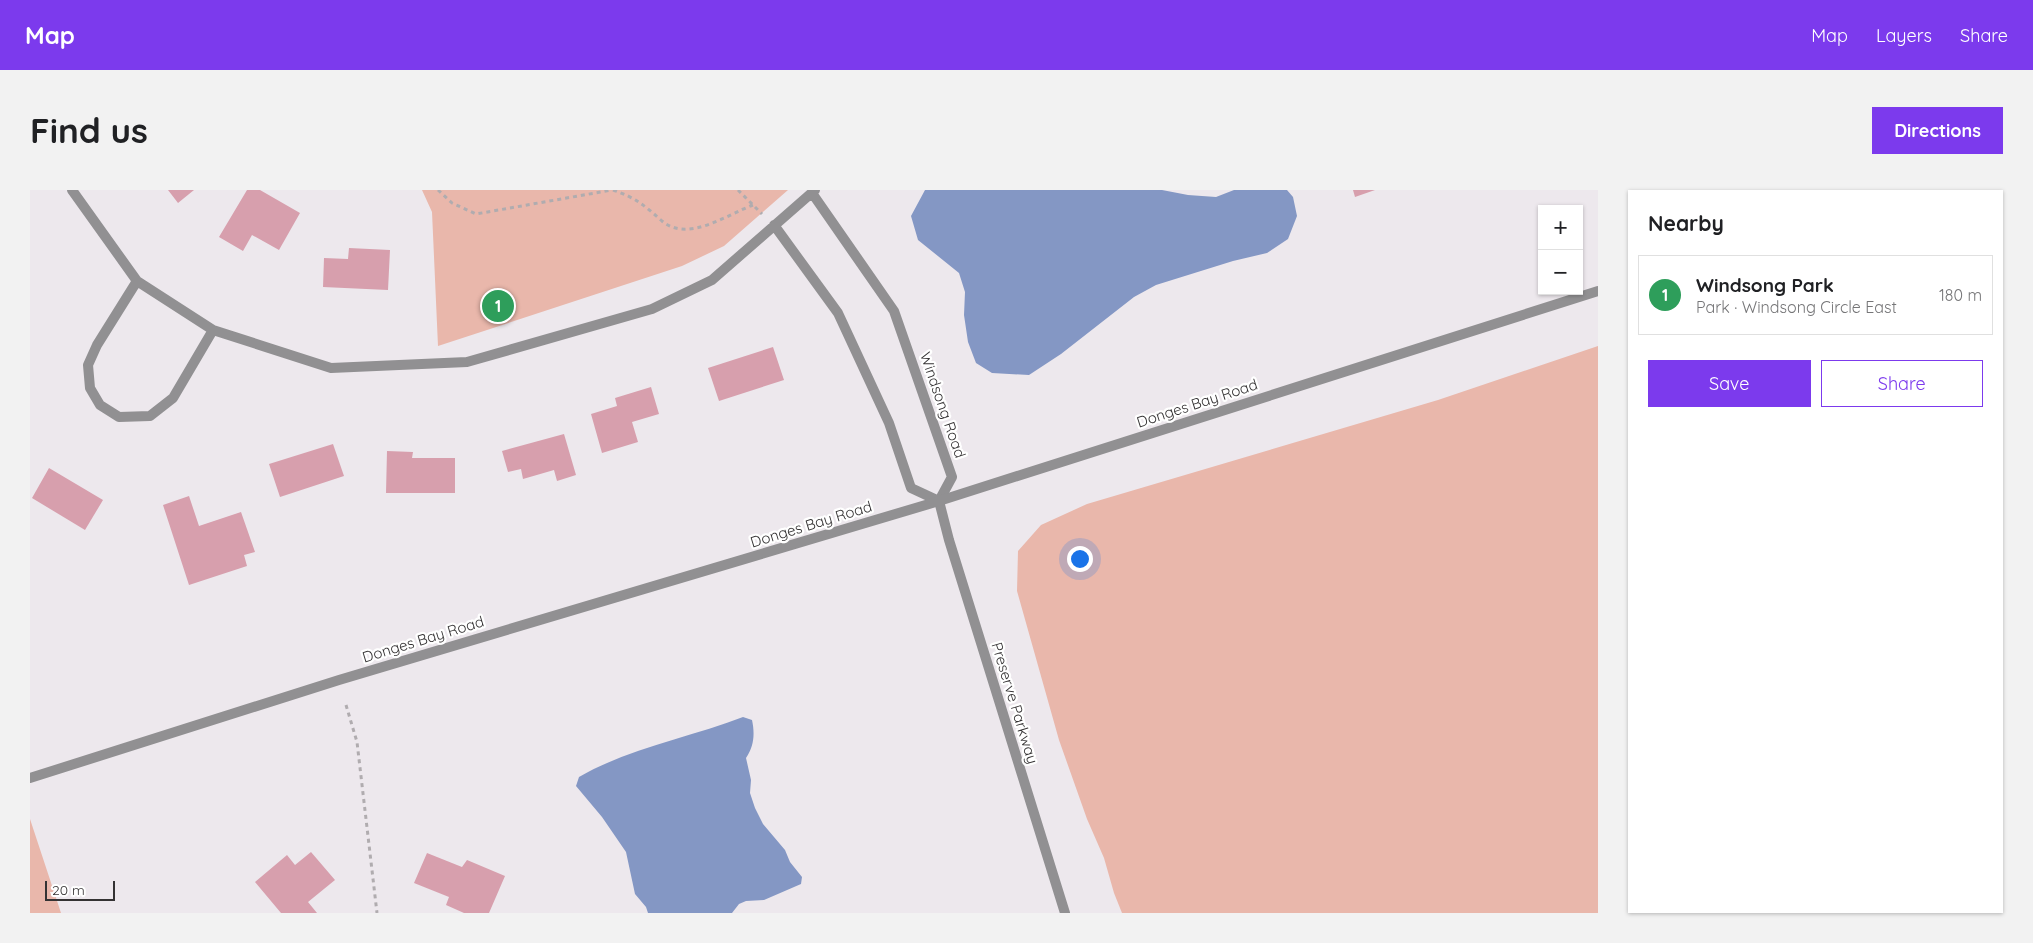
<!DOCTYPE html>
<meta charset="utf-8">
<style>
body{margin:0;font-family:Quicksand,sans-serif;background:#f2f2f2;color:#202124}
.controls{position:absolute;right:15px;top:15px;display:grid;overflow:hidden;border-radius:0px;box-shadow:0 1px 4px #0004}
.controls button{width:45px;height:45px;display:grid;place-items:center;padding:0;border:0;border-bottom:1px solid #e0e0e0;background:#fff;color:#202124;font:25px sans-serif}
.scale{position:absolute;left:15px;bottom:12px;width:70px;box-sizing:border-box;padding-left:5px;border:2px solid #343233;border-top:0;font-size:14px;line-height:18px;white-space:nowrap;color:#343233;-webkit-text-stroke:4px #fff;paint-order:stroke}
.you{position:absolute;left:1049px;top:368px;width:18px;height:18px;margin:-12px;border:4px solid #fff;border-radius:50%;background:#1a73e8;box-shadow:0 0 0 8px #1a73e833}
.badge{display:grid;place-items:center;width:32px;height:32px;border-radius:50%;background:#7c3aed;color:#fff;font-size:16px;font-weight:700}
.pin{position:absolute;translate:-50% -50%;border:2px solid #fff;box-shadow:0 1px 5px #0006}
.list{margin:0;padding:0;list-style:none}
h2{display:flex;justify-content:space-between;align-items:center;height:65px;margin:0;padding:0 20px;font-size:21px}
h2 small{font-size:16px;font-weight:400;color:#757577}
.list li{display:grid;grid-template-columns:32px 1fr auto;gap:15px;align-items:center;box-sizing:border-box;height:80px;margin:0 10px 10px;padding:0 10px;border:1px solid #e0e0e0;border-radius:0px}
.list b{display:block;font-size:19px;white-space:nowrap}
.list p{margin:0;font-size:16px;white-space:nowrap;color:#757577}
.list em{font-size:16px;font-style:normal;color:#757577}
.actions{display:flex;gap:10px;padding:15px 20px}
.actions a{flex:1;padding:11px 0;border:1px solid #7c3aed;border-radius:0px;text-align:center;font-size:18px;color:#7c3aed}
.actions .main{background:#7c3aed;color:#fff}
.map{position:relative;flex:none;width:1568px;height:723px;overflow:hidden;border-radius:0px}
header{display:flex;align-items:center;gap:30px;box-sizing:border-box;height:70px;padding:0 25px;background:#7c3aed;color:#fff}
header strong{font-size:24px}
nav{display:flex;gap:28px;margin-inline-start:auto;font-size:18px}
.intro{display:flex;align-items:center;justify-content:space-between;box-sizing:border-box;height:120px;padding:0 30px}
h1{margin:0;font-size:35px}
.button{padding:12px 22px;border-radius:0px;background:#7c3aed;color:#fff;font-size:18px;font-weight:700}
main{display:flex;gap:30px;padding:0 30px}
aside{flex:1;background:#fff;border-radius:0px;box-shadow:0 1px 4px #0004}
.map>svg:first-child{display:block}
.green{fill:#e9b7ab}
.water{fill:#8497c4}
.building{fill:#d79fad}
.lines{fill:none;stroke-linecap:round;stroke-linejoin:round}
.path{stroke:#b0acaf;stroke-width:3;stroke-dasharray:4 4;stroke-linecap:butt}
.minor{stroke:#919092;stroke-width:10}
.tertiary{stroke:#919092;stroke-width:10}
.labels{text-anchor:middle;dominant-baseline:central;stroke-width:4.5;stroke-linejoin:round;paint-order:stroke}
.street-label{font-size:15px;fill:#343233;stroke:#fff}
</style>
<header>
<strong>Map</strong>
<nav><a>Map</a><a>Layers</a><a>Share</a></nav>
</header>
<div class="intro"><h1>Find us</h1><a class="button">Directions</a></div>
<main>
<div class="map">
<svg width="1568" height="723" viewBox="0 0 1568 723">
<rect width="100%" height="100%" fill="#ede8ed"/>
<path class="green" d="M392 0H758L694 56 652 76 408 156 402 22Z
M1568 156V723H1092L1084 703 1074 668 1057 629 1029 550 987 401 988 361 1011 335 1057 314 1408 210Z
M0 629 31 723H0Z"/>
<path class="water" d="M895 0H1132L1158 5 1186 7 1204 0H1257L1263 7 1267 26 1258 49 1237 63 1203 71 1126 95 1104 107 1031 164 999 185 962 183 946 173 938 152 934 125 935 102 929 83 888 50 881 26Z
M713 527 722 530C725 544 724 556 716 568L721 590 720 603 725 618 733 634 755 660 760 672 772 687 771 694 734 710 716 711 709 714 702 723H618L616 717 605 704 596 662 572 627 546 596 549 587C597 559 661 547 713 527Z"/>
<path class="building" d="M138 0H164L148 13Z
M217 0H230L270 23 249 60 222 45 213 61 189 47Z
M1323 0H1345L1325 7Z
M319 58 360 60 358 100 293 97 294 68 318 69Z
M743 157 754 190 689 211 678 178Z
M621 197 629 224 602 232 608 252 572 263 561 224 587 216 585 208Z
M534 244 546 285 527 291 524 280 493 289 491 279 478 282 472 261Z
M303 254 314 286 250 307 239 274Z
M357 261 383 262 382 268H425V303H356Z
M19 278 73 310 55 340 2 308Z
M159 306 169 336 211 322 225 362 214 365 217 376 159 395 133 315Z
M281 662 305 690 278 712 287 723H251L225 692 257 665 265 675Z
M397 663 432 677 437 670 475 686 459 723H434L416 715 419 707 384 693Z"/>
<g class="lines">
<path class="path" d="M408 0 422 13 446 24 582 0
M583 0C606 8 614 15 632 31 658 53 696 25 723 15
M708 0 732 24
M316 515 327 552 347 723"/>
<path class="minor" d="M42 0 107 91 183 140 301 178 437 172 622 119 682 90 785 0
M782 3 864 121 922 287 909 311
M744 35 808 123 859 233 881 298 909 311
M107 91 67 155 58 175 60 198 70 215 89 227 120 226 143 208 183 140
M909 311 919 350 1035 723"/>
<path class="tertiary" d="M0 588 309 490 909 311 1568 101"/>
</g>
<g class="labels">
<g class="street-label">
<text transform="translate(1167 213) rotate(-18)">Donges Bay Road</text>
<text transform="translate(913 215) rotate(71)">Windsong Road</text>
<text transform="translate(781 334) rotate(-17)">Donges Bay Road</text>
<text transform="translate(393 449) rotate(-17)">Donges Bay Road</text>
<text transform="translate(985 513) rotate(73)">Preserve Parkway</text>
</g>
</g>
</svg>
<div class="controls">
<button>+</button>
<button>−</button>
</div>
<div class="scale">20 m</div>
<div class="you"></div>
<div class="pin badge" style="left:468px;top:116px;background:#2e9e5b">1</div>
</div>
<aside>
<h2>Nearby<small></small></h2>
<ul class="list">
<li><span class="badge" style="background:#2e9e5b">1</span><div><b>Windsong Park</b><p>Park · Windsong Circle East</p></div><em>180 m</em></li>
</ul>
<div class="actions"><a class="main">Save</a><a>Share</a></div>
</aside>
</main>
